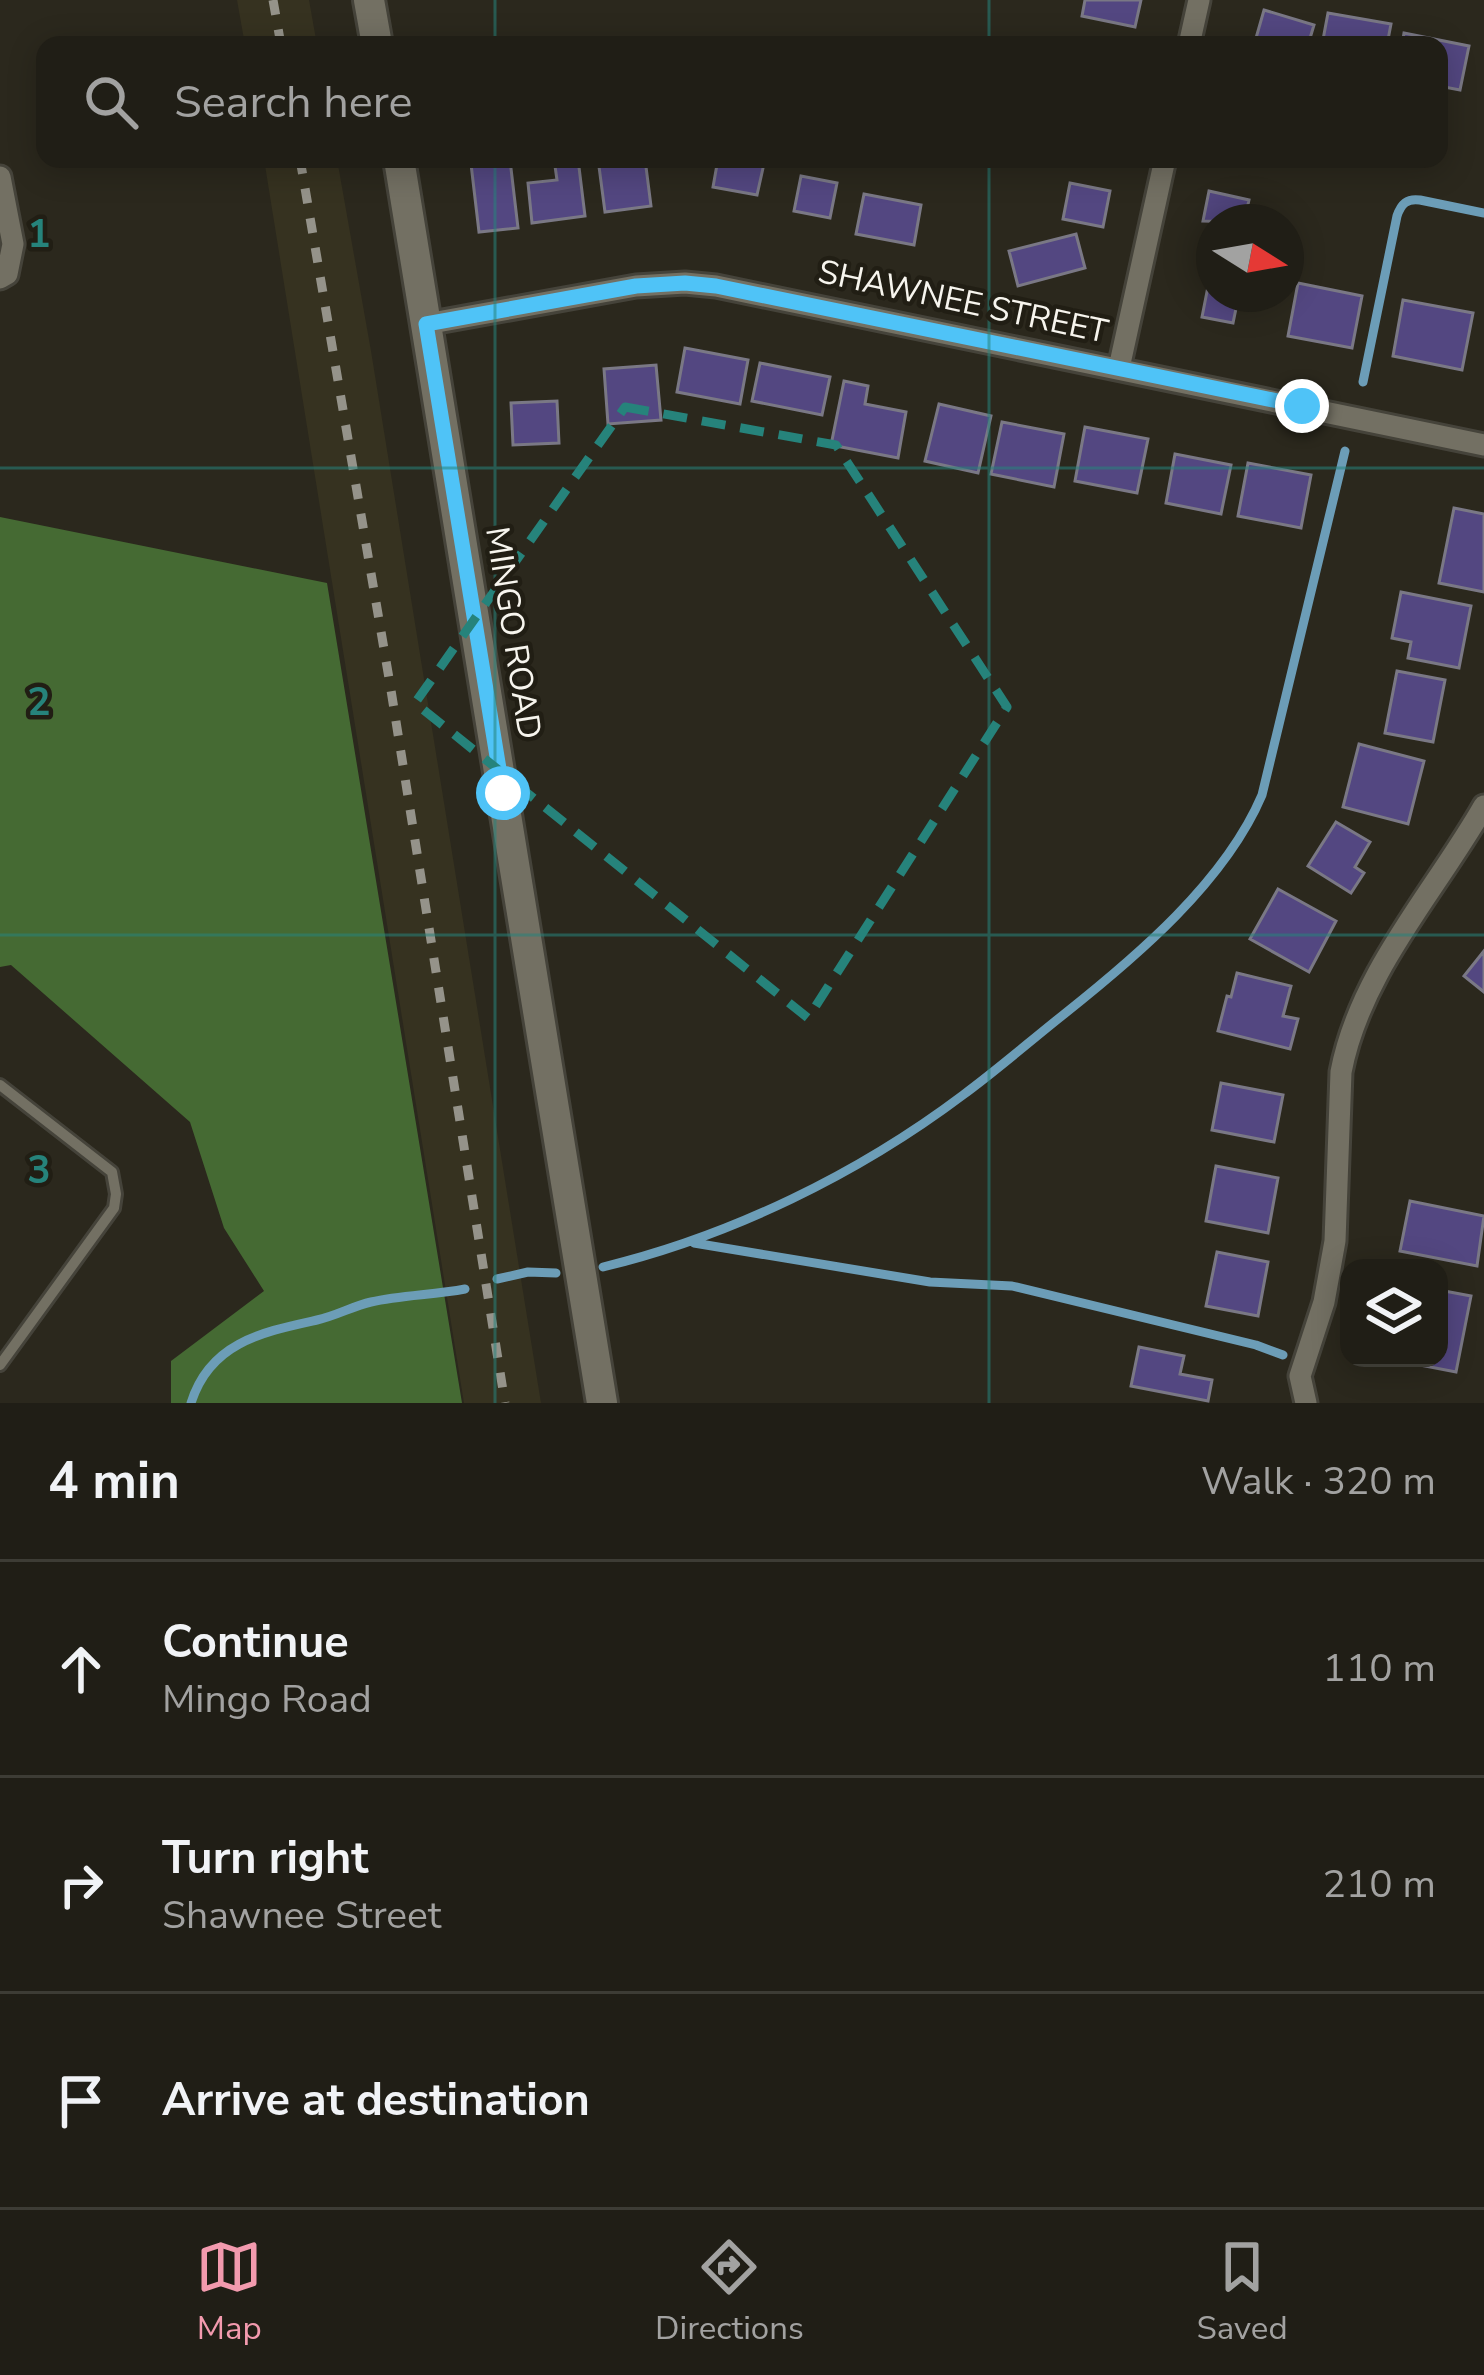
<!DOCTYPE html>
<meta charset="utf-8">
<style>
body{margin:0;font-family:"Nunito Sans",sans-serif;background:#28271f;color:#f1f3f6}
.controls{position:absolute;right:36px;bottom:36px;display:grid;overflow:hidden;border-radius:24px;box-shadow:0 6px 30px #0003}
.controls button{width:108px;height:108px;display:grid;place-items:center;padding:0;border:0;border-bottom:3px solid #3d3c35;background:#201e16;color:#f1f3f6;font:60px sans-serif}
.compass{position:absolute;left:1196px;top:204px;width:108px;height:108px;border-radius:50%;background:#201e16;box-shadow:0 6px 30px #0003;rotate:101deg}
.stop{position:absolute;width:36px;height:36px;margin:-27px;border:9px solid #4fc3f7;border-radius:50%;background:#fff}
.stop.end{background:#4fc3f7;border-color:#fff;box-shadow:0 3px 12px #0008}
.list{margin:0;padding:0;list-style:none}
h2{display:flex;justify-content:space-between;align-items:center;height:156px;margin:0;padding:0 48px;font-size:51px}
h2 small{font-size:39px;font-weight:400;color:#a2a2a1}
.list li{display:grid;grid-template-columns:78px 1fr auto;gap:36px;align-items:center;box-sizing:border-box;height:216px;padding:0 48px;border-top:3px solid #3d3c35}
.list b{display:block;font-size:45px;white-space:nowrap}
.list p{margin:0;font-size:39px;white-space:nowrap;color:#a2a2a1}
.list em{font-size:39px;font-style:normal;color:#a2a2a1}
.icon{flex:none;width:66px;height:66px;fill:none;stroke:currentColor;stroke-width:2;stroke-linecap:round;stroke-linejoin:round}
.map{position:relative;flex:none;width:1484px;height:1403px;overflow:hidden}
.search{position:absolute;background:#201e16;box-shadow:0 6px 30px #0003;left:36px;right:36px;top:36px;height:132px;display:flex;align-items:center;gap:30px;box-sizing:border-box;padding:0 42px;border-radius:24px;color:#a2a2a1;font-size:45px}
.sheet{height:804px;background:#201e16}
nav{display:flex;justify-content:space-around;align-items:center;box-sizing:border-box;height:168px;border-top:3px solid #3d3c35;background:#201e16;font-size:33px;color:#a2a2a1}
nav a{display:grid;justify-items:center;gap:6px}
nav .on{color:#f29aae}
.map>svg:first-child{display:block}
.built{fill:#363220}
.forest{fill:#456a33}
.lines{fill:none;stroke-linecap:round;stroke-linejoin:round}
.stream{stroke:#6c9db7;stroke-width:9}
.building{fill:#534781;stroke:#7a7885;stroke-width:3}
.lane-casing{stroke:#45433a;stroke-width:16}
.street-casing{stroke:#45433a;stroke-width:27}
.secondary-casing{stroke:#45433a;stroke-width:36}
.lane{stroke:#737063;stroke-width:10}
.street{stroke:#737063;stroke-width:21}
.secondary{stroke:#737063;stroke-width:30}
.rail{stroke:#95938a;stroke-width:9;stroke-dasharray:15 15;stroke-linecap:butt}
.route{stroke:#4fc3f7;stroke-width:15}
.marked{fill:none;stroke:#26837b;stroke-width:9;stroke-dasharray:24 15;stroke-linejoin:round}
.grid{fill:none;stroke:#26837b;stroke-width:3;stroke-opacity:0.55}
.labels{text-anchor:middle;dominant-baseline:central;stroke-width:9;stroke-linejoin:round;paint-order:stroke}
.street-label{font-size:33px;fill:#f7f5ee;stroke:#211e14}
.grid-label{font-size:39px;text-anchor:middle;font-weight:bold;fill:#26837b;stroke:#211e14;stroke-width:9;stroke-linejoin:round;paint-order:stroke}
</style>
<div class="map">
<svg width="1484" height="1403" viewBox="0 0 1484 1403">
<rect width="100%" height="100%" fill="#2b281d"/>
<path class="built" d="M237 0H309L317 45H245Z
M264 159H337L371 351 541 1403H464Z"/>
<path class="forest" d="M0 517 327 583 462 1403H171V1361L264 1291 224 1228 190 1122 11 965 0 967Z"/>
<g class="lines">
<path class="stream" d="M1363 382 1397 216C1401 204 1407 198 1420 200L1484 213
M694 1243 930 1282 1012 1286 1256 1345 1283 1355
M603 1267C731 1236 858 1174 963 1095 997 1070 1029 1042 1063 1015 1136 957 1225 882 1262 795L1345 451
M497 1279 528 1272 556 1273
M191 1403C210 1342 263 1332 317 1320 336 1316 353 1306 371 1302 402 1295 434 1295 465 1289"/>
</g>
<path class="building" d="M1085 0H1141L1135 27 1082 16Z
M1264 10 1314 25 1308 45H1254Z
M1328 13 1391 24 1387 45H1322Z
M1404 33 1469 46 1460 90 1439 86V45H1402Z
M554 159H578L585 216 532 223 528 183 557 180Z
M598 159H645L651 206 605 212Z
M718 159H765L757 195 713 187Z
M510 160 518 228 479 232 471 164Z
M801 176 837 183 830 218 794 211Z
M1070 183 1110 191 1103 227 1063 219Z
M1209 191 1249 200 1244 222 1203 221Z
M864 194 921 205 914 245 856 234Z
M1076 234 1085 268 1018 286 1009 251Z
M1214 256V294H1239L1233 323 1202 317Z
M1298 283 1362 296 1352 348 1288 336Z
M1403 300 1473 313 1462 370 1393 356Z
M685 348 748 360 740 404 677 392Z
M760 363 830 377 822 415 752 401Z
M656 365 661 420 608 424 604 369Z
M844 381 868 386 865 404 906 412 898 458 831 445Z
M557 401 559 443 513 445 511 403Z
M939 404 991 416 978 473 925 461Z
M1002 422 1064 434 1054 487 991 474Z
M1085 427 1148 439 1137 493 1075 481Z
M1175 454 1231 465 1221 514 1166 503Z
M1248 463 1311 475 1301 528 1238 516Z
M1454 508 1484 514V592L1439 583Z
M1401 592 1471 606 1459 668 1408 658 1411 642 1392 638Z
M1397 671 1445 680 1433 742 1385 733Z
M1359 744 1424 761 1408 824 1343 807Z
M1336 822 1370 842 1355 867 1364 873 1351 893 1308 866Z
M1278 889 1336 921 1309 972 1250 939Z
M1484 951V992L1464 976Z
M1237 973 1291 986 1283 1016 1298 1019 1290 1049 1218 1031 1227 996 1231 997Z
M1221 1083 1283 1095 1274 1142 1212 1130Z
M1216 1166 1278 1178 1268 1233 1206 1221Z
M1410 1201 1484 1216 1477 1266 1400 1251Z
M1217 1252 1268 1262 1258 1316 1206 1306Z
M1439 1290 1471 1296 1456 1372 1389 1359 1439 1358Z
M1139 1347 1184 1356 1180 1374 1212 1380 1208 1401 1131 1386Z"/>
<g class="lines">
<g class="lane-casing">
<path id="lane" d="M0 1085 112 1172 116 1194 114 1208 0 1365"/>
</g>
<g class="street-casing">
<path id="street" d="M1189 45 1199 0
M0 177 13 244 7 274 0 278
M426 324 636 286 685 283 716 286 1484 445
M1119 368 1165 159
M1306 1403 1300 1376 1324 1302 1335 1241 1341 1072C1360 972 1435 892 1484 806"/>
</g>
<g class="secondary-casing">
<path id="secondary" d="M369 0 377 45
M399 159 602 1403"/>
</g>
<use href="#lane" class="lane"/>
<use href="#street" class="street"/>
<use href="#secondary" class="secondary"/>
<path class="rail" d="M273 0 281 45
M300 159 390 684 505 1403"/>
</g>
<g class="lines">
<path class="route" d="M503 793 426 324 636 286 685 283 716 286 1302 406"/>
</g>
<path class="marked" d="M625 407 836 445 1007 707 808 1018 415 703Z"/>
<path class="grid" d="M495 0V45M989 0V45M495 159V1403M989 159V1403M0 468H1484M0 935H1484"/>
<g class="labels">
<g class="street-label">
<text transform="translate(963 302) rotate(12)">SHAWNEE STREET</text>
<text transform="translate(513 633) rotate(81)">MINGO ROAD</text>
</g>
</g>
<g class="grid-label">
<text x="39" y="247">1</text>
<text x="39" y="715">2</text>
<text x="39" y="1183">3</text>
</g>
</svg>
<div class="controls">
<button><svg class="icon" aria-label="layers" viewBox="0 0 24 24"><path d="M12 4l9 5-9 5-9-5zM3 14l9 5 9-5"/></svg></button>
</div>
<svg class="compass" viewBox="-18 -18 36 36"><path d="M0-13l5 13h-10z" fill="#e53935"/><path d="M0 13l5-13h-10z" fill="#a2a2a1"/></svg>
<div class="stop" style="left:503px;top:793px"></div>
<div class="stop end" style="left:1302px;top:406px"></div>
<div class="search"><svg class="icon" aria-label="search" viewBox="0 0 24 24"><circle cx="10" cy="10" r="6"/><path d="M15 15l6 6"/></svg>Search here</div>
</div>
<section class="sheet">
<h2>4 min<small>Walk · 320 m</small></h2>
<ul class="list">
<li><svg class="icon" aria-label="ahead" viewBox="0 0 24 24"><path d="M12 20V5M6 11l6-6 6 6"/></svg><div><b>Continue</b><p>Mingo Road</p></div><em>110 m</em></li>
<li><svg class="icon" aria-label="right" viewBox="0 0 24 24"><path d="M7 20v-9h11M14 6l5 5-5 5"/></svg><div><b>Turn right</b><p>Shawnee Street</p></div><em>210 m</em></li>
<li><svg class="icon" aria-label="arrive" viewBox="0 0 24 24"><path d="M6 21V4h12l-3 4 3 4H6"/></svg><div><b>Arrive at destination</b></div></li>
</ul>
</section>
<nav>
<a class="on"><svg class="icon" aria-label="map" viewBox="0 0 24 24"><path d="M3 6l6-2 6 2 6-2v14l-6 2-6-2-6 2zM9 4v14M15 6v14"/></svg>Map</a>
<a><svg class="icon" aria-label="directions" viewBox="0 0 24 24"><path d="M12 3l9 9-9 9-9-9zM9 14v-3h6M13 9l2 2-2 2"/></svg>Directions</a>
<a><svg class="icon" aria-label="saved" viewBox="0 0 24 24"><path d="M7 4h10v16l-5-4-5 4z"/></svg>Saved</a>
</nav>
